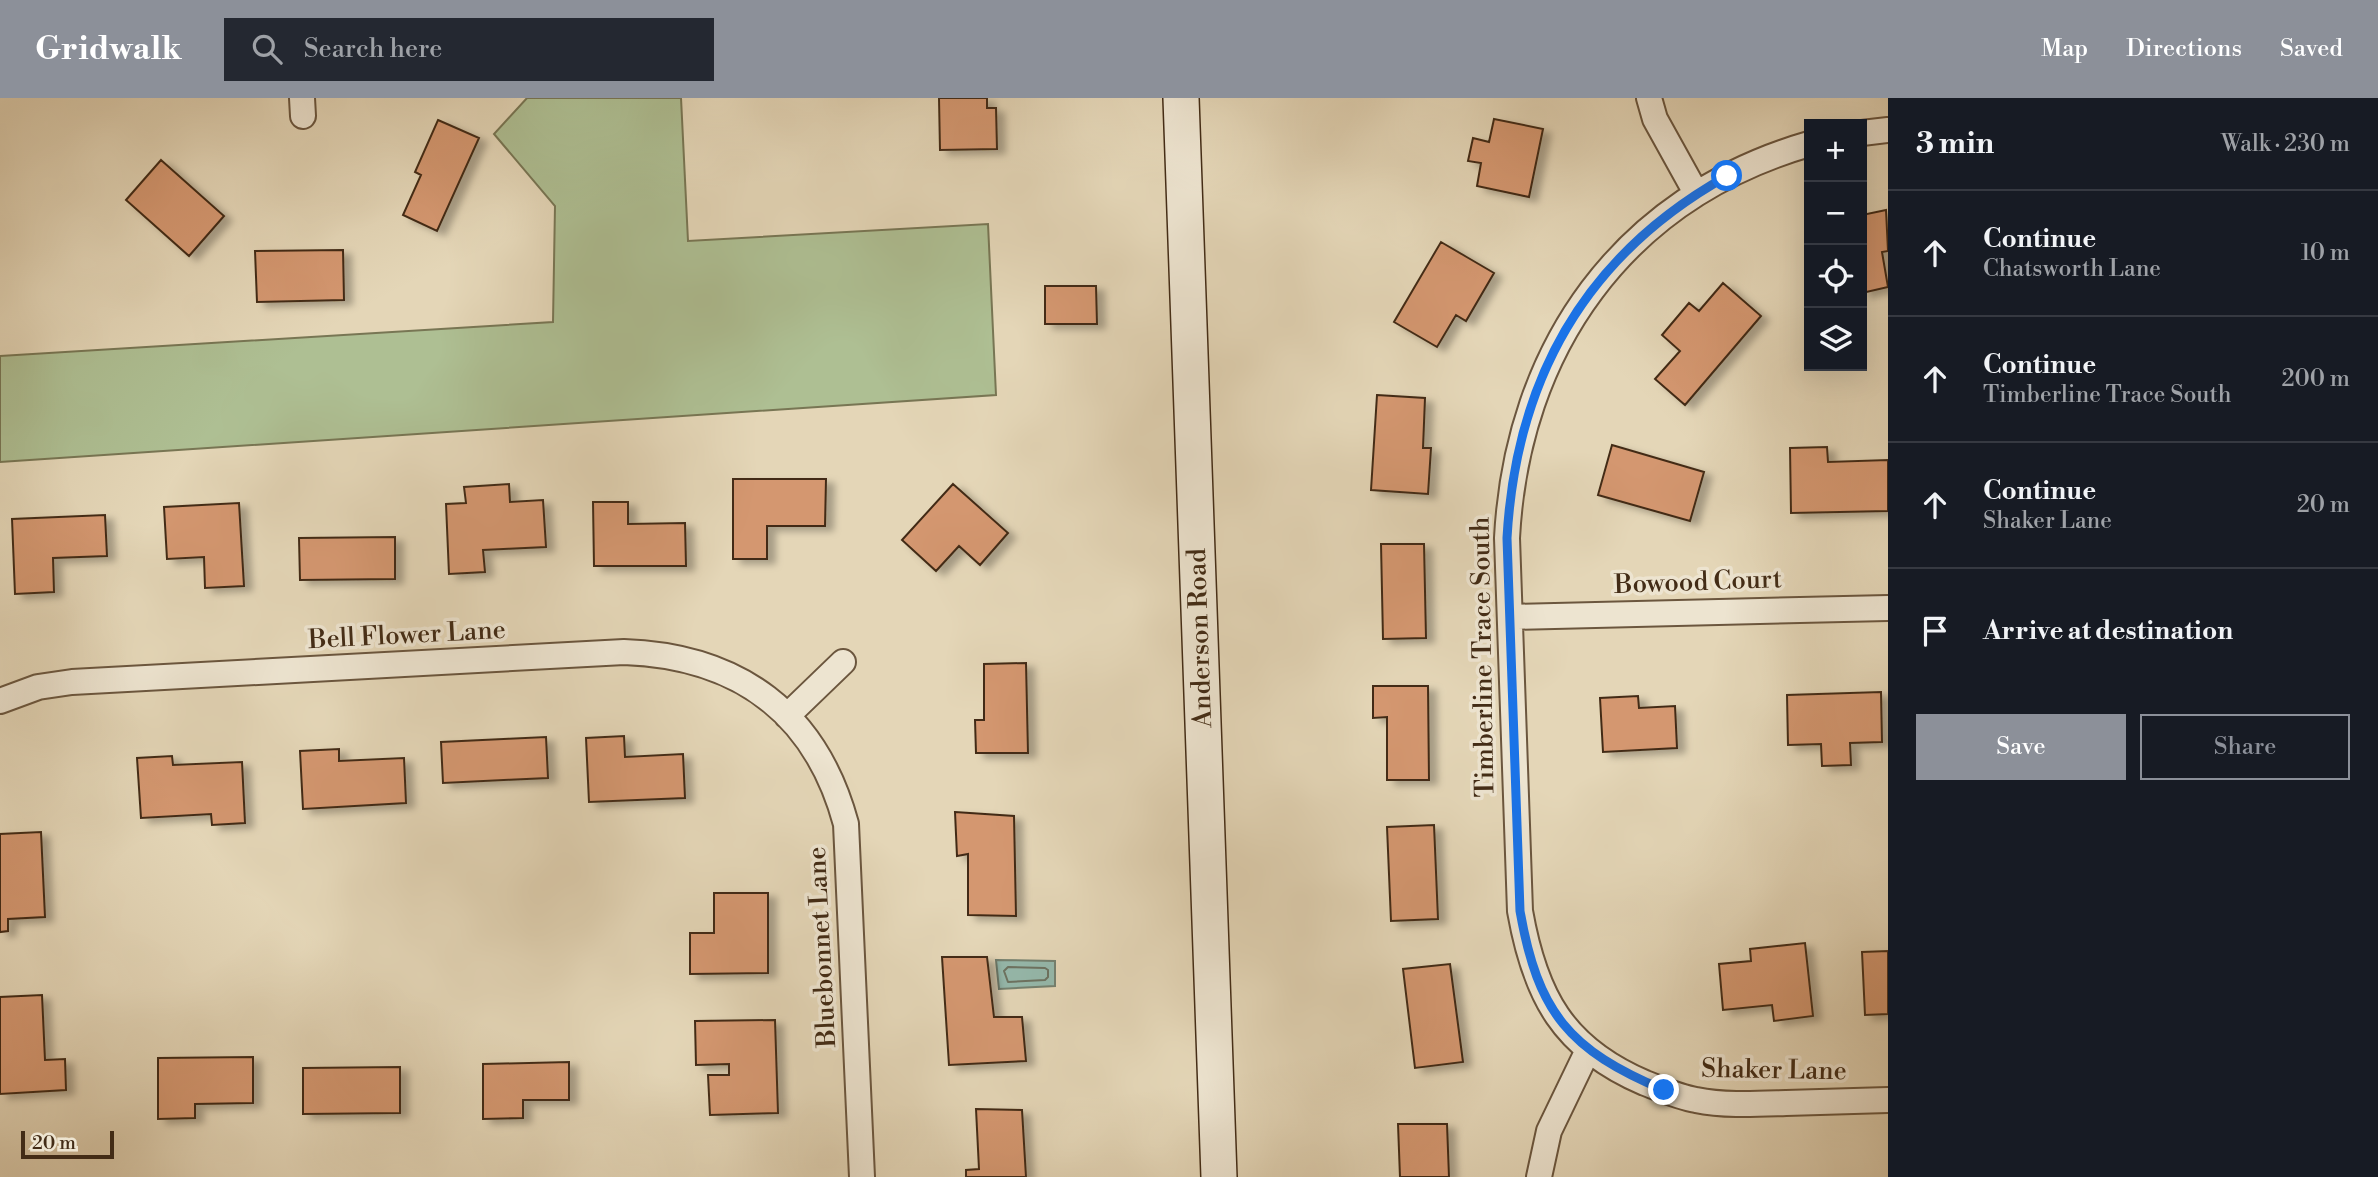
<!DOCTYPE html>
<meta charset="utf-8">
<style>
body{margin:0;font-family:"Libre Bodoni",serif;background:#242831;color:#f1f3f6}
.controls{position:absolute;right:21px;top:21px;display:grid;overflow:hidden;border-radius:0px;box-shadow:0 7px 28px #0002}
.controls button{width:63px;height:63px;display:grid;place-items:center;padding:0;border:0;border-bottom:2px solid #363941;background:#171b24;color:#f1f3f6;font:35px sans-serif}
.scale{position:absolute;left:21px;bottom:18px;width:93px;box-sizing:border-box;padding-left:7px;border:4px solid #432c16;border-top:0;font-size:19px;line-height:24px;white-space:nowrap;color:#432c16;-webkit-text-stroke:5px #ede4d0;paint-order:stroke}
.stop{position:absolute;width:21px;height:21px;margin:-16px;border:5px solid #1a73e8;border-radius:50%;background:#fff}
.stop.end{background:#1a73e8;border-color:#fff;box-shadow:0 2px 7px #0008}
.list{margin:0;padding:0;list-style:none}
h2{display:flex;justify-content:space-between;align-items:center;height:91px;margin:0;padding:0 28px;font-size:30px}
h2 small{font-size:23px;font-weight:400;color:#9ea1a6}
.list li{display:grid;grid-template-columns:46px 1fr auto;gap:21px;align-items:center;box-sizing:border-box;height:126px;padding:0 28px;border-top:2px solid #363941}
.list b{display:block;font-size:26px;white-space:nowrap}
.list p{margin:0;font-size:23px;white-space:nowrap;color:#9ea1a6}
.list em{font-size:23px;font-style:normal;color:#9ea1a6}
.actions{display:flex;gap:14px;padding:21px 28px}
.actions a{flex:1;padding:16px 0;border:2px solid #8c9099;border-radius:0px;text-align:center;font-size:24px;color:#8c9099}
.actions .main{background:#8c9099;color:#fff}
.icon{flex:none;width:38px;height:38px;fill:none;stroke:currentColor;stroke-width:2;stroke-linecap:round;stroke-linejoin:round}
.map{position:relative;flex:none;width:1888px;height:1079px;overflow:hidden}
header{display:flex;align-items:center;gap:42px;box-sizing:border-box;height:98px;padding:0 35px;background:#8c9099;color:#fff}
header strong{font-size:33px}
nav{display:flex;gap:38px;margin-inline-start:auto;font-size:24px}
.search{width:490px;height:63px;background:#242831;display:flex;align-items:center;gap:18px;box-sizing:border-box;padding:0 24px;border-radius:0px;color:#9ea1a6;font-size:26px}
main{display:flex}
aside{flex:1;background:#171b24}
.map>svg:first-child{display:block}
.green{fill:#aebf93;stroke:#787654;stroke-width:2}
.water{fill:#95b9ac;stroke:#748170;stroke-width:2}
.lines{fill:none;stroke-linecap:round;stroke-linejoin:round}
.shore{stroke:#6c7261;stroke-width:2}
.building{fill:#d49770;stroke:#432c16;stroke-width:2;filter:url(#shadow)}
.street-casing{stroke:#6b563e;stroke-width:28}
.secondary-casing{stroke:#432c16;stroke-width:38}
.street{stroke:#ede4d0;stroke-width:24}
.secondary{stroke:#ede4d0;stroke-width:35}
.route{stroke:#1a73e8;stroke-width:9}
.labels{text-anchor:middle;dominant-baseline:central;stroke-width:7;stroke-linejoin:round;paint-order:stroke}
.street-label{font-size:26px;fill:#432c16;stroke:#ede4d0}
</style>
<header>
<strong>Gridwalk</strong>
<div class="search"><svg class="icon" aria-label="search" viewBox="0 0 24 24"><circle cx="10" cy="10" r="6"/><path d="M15 15l6 6"/></svg>Search here</div>
<nav><a>Map</a><a>Directions</a><a>Saved</a></nav>
</header>
<main>
<div class="map">
<svg width="1888" height="1079" viewBox="0 0 1888 1079">
<defs>
<filter id="shadow"><feDropShadow dx="8" dy="4.5" stdDeviation="3.5" flood-color="#0004"/></filter>
</defs>
<rect width="100%" height="100%" fill="#e4d6b7"/>
<filter id="stains"><feTurbulence type="fractalNoise" baseFrequency=".00286" numOctaves="4"/><feColorMatrix values="0 0 0 0 .2 0 0 0 0 .09 0 0 0 0 .02 0 0 0 .5 -.17"/></filter>
<radialGradient id="worn" r=".72"><stop offset=".6" stop-color="#630" stop-opacity="0"/><stop offset="1" stop-color="#630" stop-opacity=".3"/></radialGradient>
<path class="green" d="M527 0H681L688 143 988 126 996 297 0 364V258L553 224 555 108 494 36Z"/>
<path class="water" d="M996 862 1055 863V888L999 891Z"/>
<g class="lines">
<path class="shore" d="M1008 869 1045 870 1048 872V879L1045 882 1008 884 1004 873Z"/>
</g>
<path class="building" d="M939 0H987V10H996L997 51 940 52Z
M1494 21 1543 31 1529 99 1477 88 1481 65 1468 63 1473 40 1489 44Z
M438 22 479 40 437 133 403 117 421 77 415 74Z
M161 62 224 118 189 158 126 102Z
M1886 112 1888 153 1882 154 1888 189 1862 195V117Z
M1441 144 1494 175 1466 223 1456 217 1437 249 1394 224Z
M343 152 344 202 257 204 255 153Z
M1723 185 1761 218 1685 307 1655 281 1680 253 1662 237 1689 205 1699 213Z
M1045 188H1096L1097 226H1045Z
M1377 297 1425 300 1423 350H1431L1428 396 1371 392Z
M1612 347 1704 374 1690 423 1598 397Z
M1827 349 1828 364 1888 362V413L1791 415 1790 350Z
M733 381H826L825 428H767V461H733Z
M509 386 510 404 543 402 546 449 483 452 485 474 449 476 446 406 466 405 464 389Z
M953 386 1008 435 980 467 959 448 936 473 902 442Z
M593 404H628V426L685 425 686 468H594Z
M239 405 244 488 205 490 204 459 167 461 164 409Z
M105 417 107 458 53 460 54 494 15 496 12 421Z
M395 439V481L300 482 299 440Z
M1381 446H1424L1426 540 1383 541Z
M1026 565 1028 655H976L975 622H984V566Z
M1373 588H1428L1429 682H1387V619L1373 620Z
M1881 594 1882 644 1850 645 1851 667 1822 668 1821 646 1788 647 1787 597Z
M1638 598 1639 610 1675 608 1677 650 1603 654 1600 600Z
M624 638 625 659 683 656 685 700 589 704 586 640Z
M546 639 548 680 443 685 441 644Z
M339 651V663L404 660 406 705 303 711 300 653Z
M172 658 173 667 242 664 245 725 212 727 211 716 141 720 137 660Z
M955 714 1014 718 1016 818 968 817V756L957 758Z
M1434 727 1438 821 1391 823 1387 729Z
M41 734 45 819 8 821V833L0 834V736Z
M714 795H768V875L690 876V835H714Z
M1805 845 1813 918 1774 923 1772 907 1723 912 1719 866 1751 863 1750 851Z
M1888 853V916L1865 917 1862 854Z
M942 859H987L994 919H1022L1026 963 949 967Z
M1450 866 1463 964 1415 970 1403 871Z
M42 897 45 962 65 961 66 992 0 996V899Z
M775 922 778 1015 710 1017 708 977H729V966L696 967 695 923Z
M253 959V1005L195 1006V1020L158 1021V960Z
M569 964V1002H523V1020L483 1021V966Z
M400 969V1015L303 1016V970Z
M976 1011 1022 1012 1026 1079H966V1072L979 1071Z
M1398 1026H1447L1449 1079H1400Z"/>
<g class="lines">
<g class="street-casing">
<path id="street" d="M302 0 303 18
M1649 0 1655 21 1696 95
M1862 35 1888 32
M1809 46C1623 100 1517 250 1507 440L1520 813C1535 898 1563 950 1645 985 1661 991 1678 999 1696 1002 1725 1008 1757 1006 1786 1005 1820 1004 1854 1003 1888 1002
M1510 519 1888 510
M0 603 38 589 72 584 624 554C739 558 816 615 846 726L862 1079
M787 618 843 564
M1539 1079 1549 1033 1588 952"/>
</g>
<g class="secondary-casing">
<path id="secondary" d="M1181 0 1219 1079"/>
</g>
<use href="#street" class="street"/>
<use href="#secondary" class="secondary"/>
</g>
<g class="lines">
<path class="route" d="M1664 992C1569 952 1538 915 1520 813L1507 440C1516 280 1586 157 1727 78"/>
</g>
<g class="labels">
<g class="street-label">
<text transform="translate(1698 484) rotate(-2)">Bowood Court</text>
<text transform="translate(407 537) rotate(-3)">Bell Flower Lane</text>
<text transform="translate(1200 540) rotate(-92)">Anderson Road</text>
<text transform="translate(1483 559) rotate(-91)">Timberline Trace South</text>
<text transform="translate(822 849) rotate(-93)">Bluebonnet Lane</text>
<text transform="translate(1774 972) rotate(1)">Shaker Lane</text>
</g>
</g>
<rect width="100%" height="100%" filter="url(#stains)"/>
<rect width="100%" height="100%" fill="url(#worn)"/>
</svg>
<div class="controls">
<button>+</button>
<button>−</button>
<button><svg class="icon" aria-label="locate" viewBox="0 0 24 24"><circle cx="12" cy="12" r="6"/><path d="M12 2v4M12 18v4M2 12h4M18 12h4"/></svg></button>
<button><svg class="icon" aria-label="layers" viewBox="0 0 24 24"><path d="M12 4l9 5-9 5-9-5zM3 14l9 5 9-5"/></svg></button>
</div>
<div class="scale">20 m</div>
<div class="stop" style="left:1727px;top:78px"></div>
<div class="stop end" style="left:1664px;top:992px"></div>
</div>
<aside>
<h2>3 min<small>Walk · 230 m</small></h2>
<ul class="list">
<li><svg class="icon" aria-label="ahead" viewBox="0 0 24 24"><path d="M12 20V5M6 11l6-6 6 6"/></svg><div><b>Continue</b><p>Chatsworth Lane</p></div><em>10 m</em></li>
<li><svg class="icon" aria-label="ahead" viewBox="0 0 24 24"><path d="M12 20V5M6 11l6-6 6 6"/></svg><div><b>Continue</b><p>Timberline Trace South</p></div><em>200 m</em></li>
<li><svg class="icon" aria-label="ahead" viewBox="0 0 24 24"><path d="M12 20V5M6 11l6-6 6 6"/></svg><div><b>Continue</b><p>Shaker Lane</p></div><em>20 m</em></li>
<li><svg class="icon" aria-label="arrive" viewBox="0 0 24 24"><path d="M6 21V4h12l-3 4 3 4H6"/></svg><div><b>Arrive at destination</b></div></li>
</ul>
<div class="actions"><a class="main">Save</a><a>Share</a></div>
</aside>
</main>
